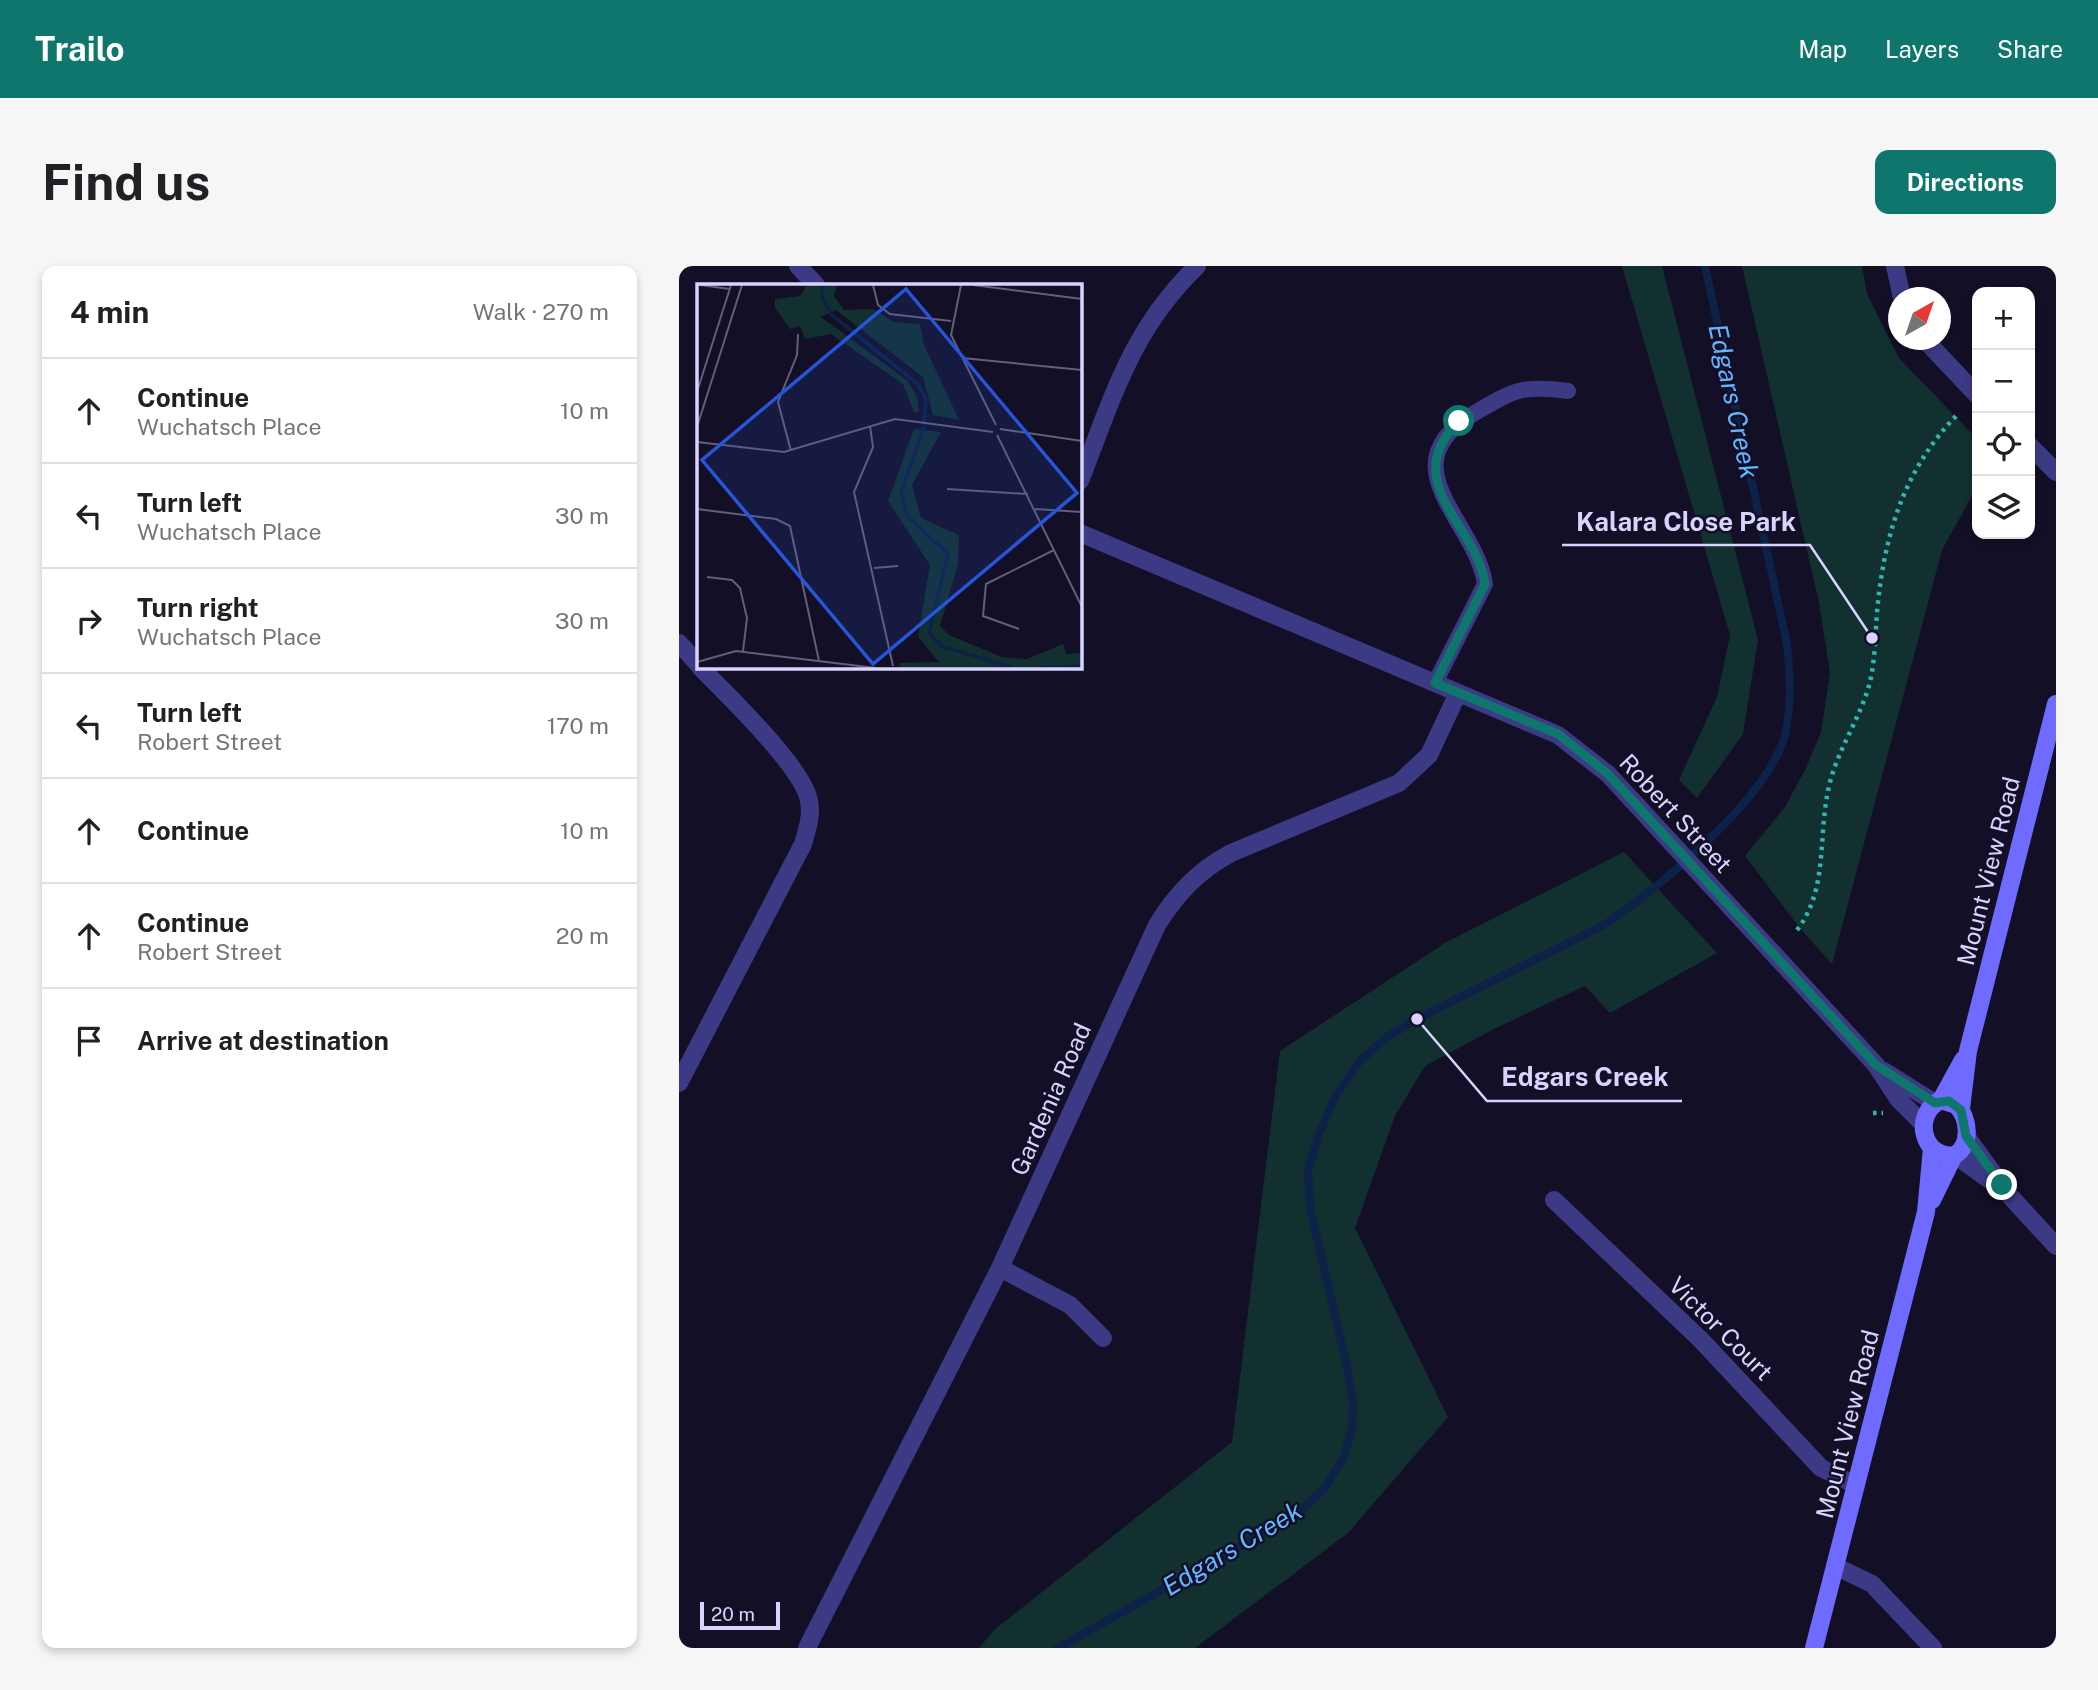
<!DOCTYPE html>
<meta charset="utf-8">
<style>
body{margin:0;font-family:"Public Sans",sans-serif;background:#f6f6f6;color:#202124}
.controls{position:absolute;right:21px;top:21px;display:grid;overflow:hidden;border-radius:14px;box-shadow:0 4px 10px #0003}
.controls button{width:63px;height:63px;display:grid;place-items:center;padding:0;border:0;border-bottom:2px solid #e0e0e0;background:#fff;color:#202124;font:35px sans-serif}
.compass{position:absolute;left:1209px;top:21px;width:63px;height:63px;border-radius:50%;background:#fff;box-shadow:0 4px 10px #0003;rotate:40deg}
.scale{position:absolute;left:21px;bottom:18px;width:80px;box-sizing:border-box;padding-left:7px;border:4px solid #d9d4ff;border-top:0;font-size:19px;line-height:24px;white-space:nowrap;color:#d9d4ff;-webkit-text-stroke:5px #130f26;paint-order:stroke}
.stop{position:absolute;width:21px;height:21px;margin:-16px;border:5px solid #0f766e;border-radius:50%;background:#fff}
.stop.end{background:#0f766e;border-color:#fff;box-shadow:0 2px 7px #0008}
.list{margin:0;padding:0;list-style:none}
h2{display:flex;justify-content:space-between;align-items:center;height:91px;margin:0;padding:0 28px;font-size:30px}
h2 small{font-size:23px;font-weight:400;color:#757577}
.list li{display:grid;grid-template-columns:46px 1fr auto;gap:21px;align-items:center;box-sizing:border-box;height:105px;padding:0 28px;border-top:2px solid #e0e0e0}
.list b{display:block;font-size:26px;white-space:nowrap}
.list p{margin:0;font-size:23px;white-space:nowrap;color:#757577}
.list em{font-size:23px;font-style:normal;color:#757577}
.icon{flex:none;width:38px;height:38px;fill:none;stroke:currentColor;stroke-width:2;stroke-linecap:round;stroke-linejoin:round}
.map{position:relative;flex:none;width:1377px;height:1382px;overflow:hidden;border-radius:14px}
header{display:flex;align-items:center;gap:42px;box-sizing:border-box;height:98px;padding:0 35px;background:#0f766e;color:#fff}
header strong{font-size:33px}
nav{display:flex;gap:38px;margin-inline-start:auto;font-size:24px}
.intro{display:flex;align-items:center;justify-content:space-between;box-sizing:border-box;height:168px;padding:0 42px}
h1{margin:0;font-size:49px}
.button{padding:18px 32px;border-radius:14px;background:#0f766e;color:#fff;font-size:24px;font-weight:700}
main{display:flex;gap:42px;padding:0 42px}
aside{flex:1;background:#fff;border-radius:14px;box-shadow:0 4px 10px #0003}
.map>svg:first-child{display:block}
.green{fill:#12302f}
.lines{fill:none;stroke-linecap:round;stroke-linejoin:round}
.stream{stroke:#0c2248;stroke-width:8}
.path{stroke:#2fb8b0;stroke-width:4.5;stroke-dasharray:3.5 5;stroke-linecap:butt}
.lane{stroke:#3d3a85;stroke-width:16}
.street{stroke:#3d3a85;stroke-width:18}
.secondary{stroke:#6f6bff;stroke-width:18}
.route{stroke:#0f766e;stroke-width:9}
.labels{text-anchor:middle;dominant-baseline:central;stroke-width:5;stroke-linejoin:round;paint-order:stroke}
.street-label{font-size:24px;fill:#d9d4ff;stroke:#130f26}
.water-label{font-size:26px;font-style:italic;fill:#62b6ff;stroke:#130f26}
.inset-river{fill:none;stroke:#0c2248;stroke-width:3.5}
.inset-road{fill:none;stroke:#625e7d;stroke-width:2}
.view{fill:#2655da;fill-opacity:0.15;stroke:#2655da;stroke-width:3.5}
.inset-edge{fill:none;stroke:#d9d4ff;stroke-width:3.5}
.leader{fill:none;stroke:#d9d4ff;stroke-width:2.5}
.callout-dot{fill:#d9d4ff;stroke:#130f26;stroke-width:2.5}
.callout-label{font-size:26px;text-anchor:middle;font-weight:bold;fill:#d9d4ff;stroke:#130f26;stroke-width:5;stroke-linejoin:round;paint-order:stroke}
</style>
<header>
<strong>Trailo</strong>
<nav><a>Map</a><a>Layers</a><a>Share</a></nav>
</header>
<div class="intro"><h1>Find us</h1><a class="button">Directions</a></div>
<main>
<aside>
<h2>4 min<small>Walk · 270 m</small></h2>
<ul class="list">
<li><svg class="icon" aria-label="ahead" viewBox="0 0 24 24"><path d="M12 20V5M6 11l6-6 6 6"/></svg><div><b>Continue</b><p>Wuchatsch Place</p></div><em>10 m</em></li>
<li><svg class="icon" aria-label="left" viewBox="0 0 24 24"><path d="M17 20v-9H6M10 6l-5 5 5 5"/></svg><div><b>Turn left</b><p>Wuchatsch Place</p></div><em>30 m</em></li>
<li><svg class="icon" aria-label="right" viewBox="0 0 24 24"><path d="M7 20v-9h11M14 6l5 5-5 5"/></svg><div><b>Turn right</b><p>Wuchatsch Place</p></div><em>30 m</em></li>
<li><svg class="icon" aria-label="left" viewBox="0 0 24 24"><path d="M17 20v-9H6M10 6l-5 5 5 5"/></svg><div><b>Turn left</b><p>Robert Street</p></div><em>170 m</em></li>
<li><svg class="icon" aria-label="ahead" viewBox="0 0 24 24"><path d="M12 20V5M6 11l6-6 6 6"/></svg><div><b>Continue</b></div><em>10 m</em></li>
<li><svg class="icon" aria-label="ahead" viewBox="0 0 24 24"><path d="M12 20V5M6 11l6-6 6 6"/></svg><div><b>Continue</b><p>Robert Street</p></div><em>20 m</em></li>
<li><svg class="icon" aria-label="arrive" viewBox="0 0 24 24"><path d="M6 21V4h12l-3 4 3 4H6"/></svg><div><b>Arrive at destination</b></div></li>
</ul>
</aside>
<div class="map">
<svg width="1377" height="1382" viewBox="0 0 1377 1382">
<rect width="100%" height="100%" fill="#130f26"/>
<path class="green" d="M943 0H983L1079 374 1064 468 1018 532 1000 514 1038 431 1051 369Z
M1063 0H1183L1188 28 1220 92 1298 173V221L1263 284 1153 698 1120 661 1066 590 1106 541 1126 504 1142 466 1151 407 1140 337Z
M945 586 1038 687 931 747 906 720 817 762 746 800 716 850 676 962 769 1151 669 1267 516 1382H300L315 1364 553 1176 601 785 766 677Z"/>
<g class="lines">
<path class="stream" d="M379 1382 619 1248 646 1222 664 1193 673 1163 674 1135 667 1096 631 942 629 905 640 868 656 831 680 796 705 773 738 753 927 658C981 620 1089 533 1106 469 1113 438 1111 409 1108 378L1026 0"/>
<path class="path" d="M1118 664C1149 624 1139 573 1149 525 1156 487 1181 454 1191 416 1197 390 1196 362 1199 336 1207 263 1227 201 1279 148
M1194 847H1204"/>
<path class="lane" d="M756 417 806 318C797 254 704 199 799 145 837 123 845 119 889 125"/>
<path class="street" d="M119 0 137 19
M1216 0 1223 32
M1246 74 1298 129
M1351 180 1377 206
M401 215C434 131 452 64 518 0
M401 267 879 469 929 508 1197 799 1220 834 1245 859
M0 377 19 398
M1205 805 1256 837
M0 817 124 578C128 564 133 550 130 535 125 502 47 428 21 401
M1287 870 1330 929 1377 980
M1276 889 1316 918
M875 934 1022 1074 1142 1202 1177 1219
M321 1002 391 1039 424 1072
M1156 1300 1193 1318 1254 1382
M128 1382 321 1002 478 659C498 627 519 605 552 587L720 517 750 489 779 427"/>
<path class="secondary" d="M1262 834 1277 839C1290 851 1293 879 1276 889 1244 894 1232 848 1262 834Z
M1262 834 1284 794
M1282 843 1289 785 1377 438
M1253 934 1275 889
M1135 1382 1247 946 1253 882"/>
</g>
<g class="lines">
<path class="route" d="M780 155C718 216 798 259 806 318L756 417 879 468 929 508 1197 799 1256 837 1270 835 1282 844 1287 870 1323 919"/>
</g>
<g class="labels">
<g class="street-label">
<text transform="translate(997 547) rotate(47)">Robert Street</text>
<text transform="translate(1309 605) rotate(-76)">Mount View Road</text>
<text transform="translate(371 833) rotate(-66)">Gardenia Road</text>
<text transform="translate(1042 1062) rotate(45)">Victor Court</text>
<text transform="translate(1168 1158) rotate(-76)">Mount View Road</text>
</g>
<g class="water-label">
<text transform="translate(1055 135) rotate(78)">Edgars Creek</text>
<text transform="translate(553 1282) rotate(-31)">Edgars Creek</text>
</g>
</g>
<g transform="translate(18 18)">
<rect width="385" height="385" fill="#130f26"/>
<path d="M110 1H140L137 12 147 26 176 25 197 38 223 40 227 61 262 136 236 131 226 93 139 26 124 33 211 97 220 113 222 128H217L206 100 134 50 108 55 103 42 93 45 78 24V15L103 12ZM217 145 244 148 215 201 224 234 262 251 261 280 243 342 252 351 305 373 330 375 366 360 369 370 385 369V384H202L203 379 242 378 221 353 233 281 191 217Z" fill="#12302f"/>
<path class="inset-river" d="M125 1V13L135 31 222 101 229 116 227 138M227 143 204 209 210 232 251 270 232 349 244 362 317 384M339 384 385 382"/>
<path class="inset-road" d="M3 1 33 5M176 1 181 21 193 30 254 37M264 1 254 51 299 141M276 1 385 15M265 74 385 86M0 108 34 1M173 142 176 163 157 208 196 382M0 143 45 1M303 145 385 157M300 151 385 323M0 158 87 168 198 135 296 148M94 167 81 118 100 71 101 50M250 205 331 210M0 225 79 235 93 242 122 377M338 225 385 228M177 284 201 282M10 293 35 296 43 304 50 334 46 367M322 345 286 332 289 300 357 266M0 378 39 367 179 384"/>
<path class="view" d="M209 5 380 209 176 380 5 176Z"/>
<rect width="385" height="385" class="inset-edge"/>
</g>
<path class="leader" d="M1193 372L1131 279H883M738 753L808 835H1003"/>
<g class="callout-dot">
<circle cx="1193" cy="372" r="7"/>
<circle cx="738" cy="753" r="7"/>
</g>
<g class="callout-label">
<text x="1007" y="265">Kalara Close Park</text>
<text x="906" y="820">Edgars Creek</text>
</g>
</svg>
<div class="controls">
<button>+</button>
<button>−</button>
<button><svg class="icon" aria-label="locate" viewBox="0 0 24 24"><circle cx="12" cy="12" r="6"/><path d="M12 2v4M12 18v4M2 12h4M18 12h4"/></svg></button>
<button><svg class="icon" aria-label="layers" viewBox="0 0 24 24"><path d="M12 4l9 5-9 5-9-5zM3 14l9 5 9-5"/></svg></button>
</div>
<svg class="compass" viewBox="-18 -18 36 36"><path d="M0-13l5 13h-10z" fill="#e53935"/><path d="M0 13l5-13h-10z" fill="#757577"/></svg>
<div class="scale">20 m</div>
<div class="stop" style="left:780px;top:155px"></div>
<div class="stop end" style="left:1323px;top:919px"></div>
</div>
</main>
